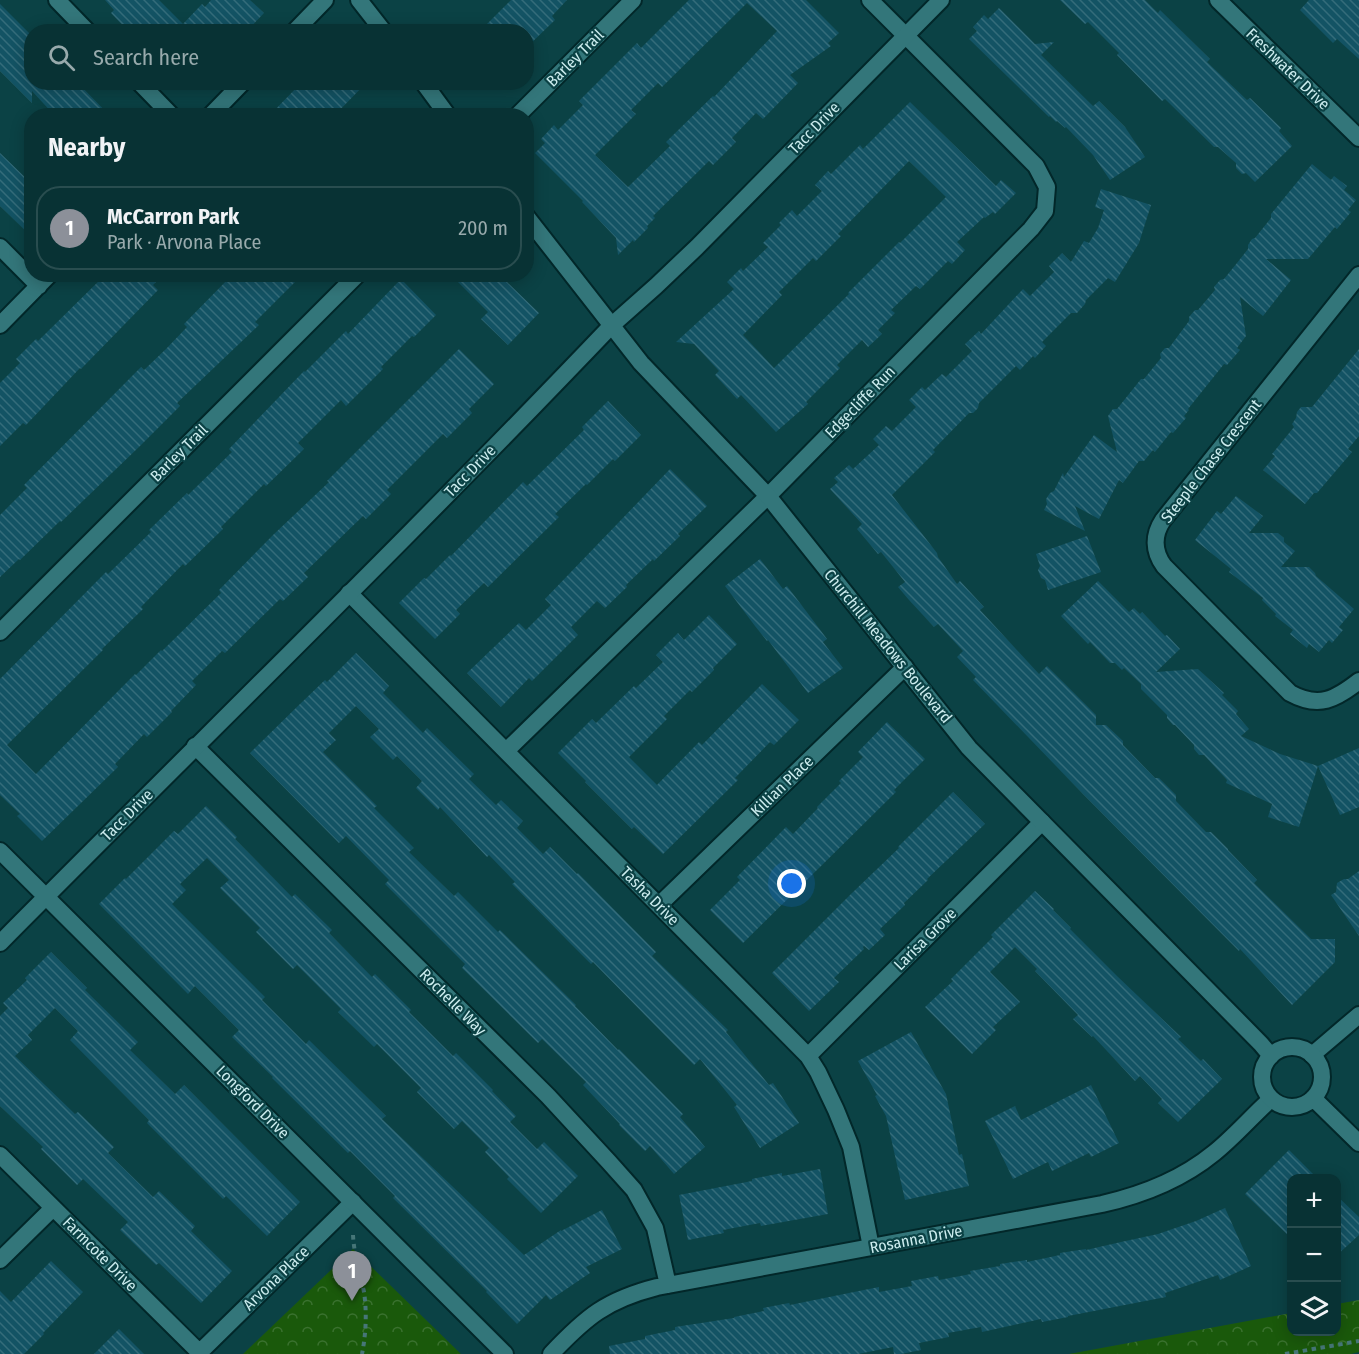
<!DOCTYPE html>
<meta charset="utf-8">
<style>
body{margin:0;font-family:"Fira Sans Condensed",sans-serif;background:#113a3c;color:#f1f3f6}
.controls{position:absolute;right:18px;bottom:18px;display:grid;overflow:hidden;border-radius:12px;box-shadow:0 3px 15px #0003}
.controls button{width:54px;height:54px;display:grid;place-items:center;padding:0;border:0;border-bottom:2px solid #294d4f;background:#083234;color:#f1f3f6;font:30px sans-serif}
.you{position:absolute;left:792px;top:884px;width:21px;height:21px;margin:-15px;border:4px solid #fff;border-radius:50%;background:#1a73e8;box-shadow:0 0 0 9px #1a73e833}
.badge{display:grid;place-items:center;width:39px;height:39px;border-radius:50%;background:#8c9099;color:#fff;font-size:20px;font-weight:700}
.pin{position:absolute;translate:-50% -50px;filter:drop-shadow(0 2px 3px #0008)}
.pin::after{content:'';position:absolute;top:32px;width:21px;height:18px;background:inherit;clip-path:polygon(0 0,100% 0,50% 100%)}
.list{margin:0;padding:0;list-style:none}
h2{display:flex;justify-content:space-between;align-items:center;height:78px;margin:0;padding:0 24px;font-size:26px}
h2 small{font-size:20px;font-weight:400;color:#98aaac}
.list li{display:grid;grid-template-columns:39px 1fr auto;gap:18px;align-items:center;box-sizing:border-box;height:84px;margin:0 12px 12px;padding:0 12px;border:2px solid #294d4f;border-radius:24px}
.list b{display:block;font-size:22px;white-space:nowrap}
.list p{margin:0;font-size:20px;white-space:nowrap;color:#98aaac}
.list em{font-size:20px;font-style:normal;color:#98aaac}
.icon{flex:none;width:33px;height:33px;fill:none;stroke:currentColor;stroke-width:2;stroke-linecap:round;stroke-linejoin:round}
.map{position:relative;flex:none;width:1359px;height:1354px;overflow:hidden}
.search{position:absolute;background:#083234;box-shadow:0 3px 15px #0003;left:24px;top:24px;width:510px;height:66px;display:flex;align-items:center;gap:15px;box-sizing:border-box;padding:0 21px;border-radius:24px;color:#98aaac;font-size:22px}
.panel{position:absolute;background:#083234;box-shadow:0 3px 15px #0003;left:24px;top:108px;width:510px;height:174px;border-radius:24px}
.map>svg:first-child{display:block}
.park{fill:url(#park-crowns)}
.building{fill:url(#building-back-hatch);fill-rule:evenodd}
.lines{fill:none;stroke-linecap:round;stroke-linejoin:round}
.minor-casing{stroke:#022729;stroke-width:20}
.tertiary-casing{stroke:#022729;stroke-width:20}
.path{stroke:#467678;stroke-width:4;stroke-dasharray:4.5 4.5;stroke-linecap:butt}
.minor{stroke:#33767a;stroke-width:16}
.tertiary{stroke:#33767a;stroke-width:16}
.labels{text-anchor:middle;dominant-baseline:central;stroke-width:4.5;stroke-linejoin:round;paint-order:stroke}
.street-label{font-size:16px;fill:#ccecee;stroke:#0b4245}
</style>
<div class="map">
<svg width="1359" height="1354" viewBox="0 0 1359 1354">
<defs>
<pattern id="park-crowns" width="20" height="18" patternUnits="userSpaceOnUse" patternTransform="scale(1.5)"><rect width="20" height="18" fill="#1a590b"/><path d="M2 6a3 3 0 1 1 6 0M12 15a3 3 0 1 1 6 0" fill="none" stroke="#3a712f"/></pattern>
<pattern id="building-back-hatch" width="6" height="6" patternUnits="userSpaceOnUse" patternTransform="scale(1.5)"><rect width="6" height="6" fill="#135364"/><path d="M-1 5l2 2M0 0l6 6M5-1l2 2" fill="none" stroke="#346c7a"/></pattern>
</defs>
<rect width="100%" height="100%" fill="#0b4245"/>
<path class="park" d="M353 1249 461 1354H243Z
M1359 1300V1352L1351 1354H1069L1291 1313 1292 1332H1336L1337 1304Z"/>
<path class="building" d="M105 0H159L183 24 202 4 205 7 211 0H250L264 13 246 32H129L111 13 114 10Z
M511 0H567L552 16 555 20 526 48V32H479Z
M689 0H806L839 33 828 43 831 46 790 75 798 83 763 119 756 113 732 138 736 142 713 165 709 161 653 216 655 218 647 226 648 228 634 242 633 240 618 255 616 238 582 202 583 201 535 153 545 143 541 139 554 125 558 130 583 105 579 101 637 43 641 48ZM747 3 777 31 714 97 713 96 666 142 670 146 628 187 595 155 636 114 631 110 658 83 662 87Z
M1060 0H1145L1158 13 1160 10 1210 59 1207 62 1247 100 1250 98 1281 128 1279 131 1292 146 1255 182 1246 173 1242 174 1236 168V163L1218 147H1214L1165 99 1162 101 1117 55 1119 53 1088 22 1085 24Z
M1309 0H1359V59L1337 39 1333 43 1300 10Z
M0 4 32 36V82H77L110 116H55L32 91V103L0 71Z
M999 8 1035 44 1054 42 1041 55 1093 106 1099 101 1125 127 1145 157 1110 180 1093 155 1066 127 1065 128 1057 121 1056 122 1050 116 1049 117 969 39 977 31 973 27 984 15 988 19Z
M302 82H367L334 116H269Z
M910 102 996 186 1001 180 1016 193 995 214 993 212 985 218 984 217 957 242 965 250 952 264 948 261 920 289 916 286 891 310 895 313 878 330 882 334 868 347 862 340 837 365 840 368 806 402 808 404 776 432 741 395 737 399 715 375 719 371 694 344 676 342 734 289 727 282 741 268 743 271 768 247 763 243 781 225 779 223 792 210 797 216 822 191 815 185 828 171 831 174 860 145 863 149ZM909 161 946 197 900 243 899 242 848 293 849 294 774 368 743 335 782 295 779 292 813 258 816 261 841 236 838 234Z
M0 153 32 184V237L0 206Z
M1312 164 1331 180 1334 176 1347 186 1344 190 1356 200 1348 210 1351 212 1337 229 1335 227 1308 259H1266L1291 280 1263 316 1240 297 1246 336 1237 348 1240 350 1227 365 1224 364 1188 409 1189 410 1184 416 1186 418 1173 433 1171 432 1155 452 1153 450 1144 461H1139L1123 483 1119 480 1099 519 1075 506 1085 531 1044 510 1047 504 1046 499 1050 493 1054 491 1063 473 1064 477 1094 435 1117 452 1108 416 1113 409H1117L1141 379H1144L1161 358 1160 354 1165 348H1169L1189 321V317L1195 310H1198L1215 290 1214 287 1220 280 1224 279 1237 263 1248 249V245L1252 239 1255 238 1271 218V214Z
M1101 189 1151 205 1139 243 1115 282 1108 278 1086 300 1085 304 1077 313H1071L1042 342 1046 346 1035 358 1033 356 1020 370 1016 366 979 403 978 408 973 413H969L933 450 935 452 892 495 937 553 938 557 957 584 960 581 984 607 980 610 1039 674 1047 666 1096 715V725H1106L1123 741V745L1155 778H1159L1176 795V801L1206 832H1211L1228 849V850L1257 880 1254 883 1311 939H1335V962L1292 1005 1240 949 1239 951 1083 794 973 680 976 677 957 657 963 651 938 624 934 627 909 600 898 587 905 582 881 552 878 554 857 529 862 524 830 489 838 482 834 478 849 465 853 469 879 445 873 439 886 426 892 431 916 407 909 400 922 387 925 390 942 374 946 377 972 351 965 344 979 331 981 334 1023 289 1030 296 1054 272 1049 266 1062 253 1071 262 1084 241 1089 243 1098 228 1104 210 1095 207Z
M106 274H164L153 285 158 290 81 369 80 368 26 425 23 423 0 446V383L20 363 16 359 36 339 38 341Z
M233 274H303L255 322 259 325 177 403 180 406 140 446 61 522 60 521 20 560 19 559 0 577V515L27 488 24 485 141 367 144 370 166 349 187 327 184 324Z
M450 274H514L507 282 539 313 508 345 481 319 488 312Z
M401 279 436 315 414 337 412 336 381 367 383 369 346 406 341 400 298 443 304 449 266 486 264 484 221 527 223 529 185 566 183 564 141 607 143 609 102 649 103 650 7 745 36 774 135 674 136 675 161 650 162 651 221 593 219 590 273 535 329 482 327 481 459 349 494 384 469 409 472 413 447 438 443 434 387 490 391 494 366 519 363 516 304 573 308 577 283 601 280 599 225 653 222 651 192 681 196 685 171 711 172 712 147 737 144 734 115 764 118 767 42 841 17 816 20 814 0 795V679L106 572 108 574 151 532 149 530 187 493 188 495 232 452 229 449 304 371 305 372 346 331 348 334Z
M1359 349V436L1348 449 1352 452 1317 493H1314L1305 504 1263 470 1275 456 1272 454 1294 427 1292 424 1296 418 1297 412 1301 407H1312Z
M608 401 641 435 615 461 613 459 587 485 586 484 555 514 559 517 488 587 484 583 456 610 460 614 435 639 399 603 424 578 426 579 450 555 451 556 523 482 527 486 584 430 582 427Z
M670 469 707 506 678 534 680 536 654 561 653 559 626 585 627 587 605 608 597 601 571 627 578 635 532 681 529 678 501 707 467 673 519 623 526 630 551 605 545 599Z
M1236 496 1263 516 1249 533H1278L1284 538V542L1295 551 1281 567H1309L1315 573 1316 576 1354 609 1339 627 1343 630 1332 643 1329 640 1319 652 1309 644 1307 648 1290 634 1293 630 1275 616 1276 614 1262 600 1263 598 1229 572 1231 569 1195 540 1217 511 1221 514Z
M1087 536 1101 572 1048 590 1045 580 1041 578 1038 570 1040 566 1036 554Z
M760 559 783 589 787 586 806 611 827 639 823 642 843 668 808 693 768 640 767 641 755 626 725 586Z
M1098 581 1129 612 1134 608 1140 614 1142 612 1165 636 1167 635 1180 649 1156 672 1198 669 1224 693 1222 695 1238 711 1236 714 1249 729 1241 736 1280 754 1318 766 1299 827 1268 817 1272 804 1226 783 1227 780 1204 755H1199L1194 749V745L1175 725H1173L1167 718V715L1141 689V684L1124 668 1122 670 1115 663H1110L1090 642 1088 644 1061 616Z
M709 615 737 644 713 668 714 670 692 692 690 690 664 716 667 719 629 757 657 785 699 742 702 745 762 684 799 720 774 745 770 742 735 778 738 780 663 854 634 827 632 829 585 782 586 781 558 753 592 719 596 723 634 686 636 688 663 662 656 655 678 633 684 640Z
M356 653 389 686 383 693 423 733 427 728 474 774 469 779 496 805 501 800 523 821 517 828 543 854 550 847 577 874 578 873 656 952 652 956 728 1030 726 1032 769 1085 773 1083 799 1123 760 1148 734 1107 737 1105 700 1059 694 1065 593 962 591 964 567 940 512 884 515 882 489 855 487 857 440 807 438 810 416 788 422 781 397 756 393 760 370 737 379 729 356 706 329 733 336 740 323 752 377 806 374 808 414 848 409 852 454 896 458 892 498 932 500 930 576 1005 575 1006 618 1050 619 1049 683 1114 680 1117 705 1147 674 1174 650 1146 645 1151 619 1125 620 1124 583 1085 586 1082 542 1039 538 1043 462 968 465 964 385 884 389 880 346 836 339 843 250 753 300 704 325 680 327 682Z
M887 722 925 759 894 790 896 792 743 943 710 910 740 880 737 877 786 827 793 834 818 808 817 807 841 783 839 781 863 757 858 752Z
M1359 748V807L1340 815 1318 766Z
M953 792 985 824 927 879 928 880 904 903 905 905 880 929 885 935 869 950 864 946 863 947 864 949 834 978 839 982 809 1011 772 973 852 893 899 848 898 847Z
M206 806 237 837 235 839 292 897 295 894 332 930 329 933 372 977 375 974 411 1010 409 1012 453 1056 456 1053 493 1090 492 1091 516 1116 510 1122 537 1149 544 1142 578 1176 541 1213 507 1179 509 1177 485 1152 489 1148 462 1121 454 1129 417 1092 421 1088 377 1044 374 1047 338 1012 341 1009 297 965 293 969 256 932 260 928 220 888 229 880 207 858 180 884 186 890 172 904 265 997 262 1000 306 1044 309 1040 386 1116 382 1119 524 1255 561 1230V1231L602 1210 622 1249 586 1267 590 1273 550 1300 546 1295 517 1324 486 1292 487 1291 393 1198 395 1196 350 1151 348 1153 272 1078 273 1077 232 1037 239 1030 195 986 188 994 99 904 125 878 126 879 174 831 178 834Z
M1359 871V936L1331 895 1336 892 1337 883 1344 879H1348Z
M1035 891 1054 909 1053 910 1071 928 1070 929 1117 976 1181 1037 1178 1039 1201 1061 1203 1059 1222 1079 1178 1122 1158 1103 1162 1099 1140 1076 1135 1081 1093 1036 1092 1037 1073 1019 1078 1015 1035 971 1037 969 1015 947 990 972 1020 1002 993 1027 996 1030 972 1054 925 1007 953 981 951 979 993 937 991 935Z
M51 952 87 988 85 990 138 1042 130 1050 175 1094 184 1085 300 1202 267 1236 226 1196 223 1199 147 1123 149 1120 70 1040 78 1031 55 1008 28 1035 32 1040 15 1056 75 1114 78 1112 114 1147 108 1153 153 1197 159 1191 195 1226 191 1231 232 1271 201 1303 159 1263 156 1265 120 1230 128 1222 83 1179 77 1185 41 1149 43 1147 0 1106V1016L8 1008 3 1003 27 980 25 978Z
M911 1032 946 1094 959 1155 962 1154 969 1186 905 1200 886 1116 875 1096 877 1095 858 1061Z
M1091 1085 1119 1143 1091 1157 1089 1153 1052 1171 1048 1162 1013 1179 985 1121 1015 1106 1021 1120Z
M1289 1150 1318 1179H1292V1239L1245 1194Z
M820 1169 828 1214 761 1226 760 1223 723 1230 724 1233 688 1240 679 1195 752 1181V1179L782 1173V1176Z
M1336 1195 1359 1217V1235L1336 1256Z
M1225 1208 1251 1266 1220 1280 1218 1275 1165 1293 1166 1297 1068 1316V1317L1042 1322 1041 1319 982 1332 981 1327 948 1333 949 1337 919 1343 921 1350 901 1354H894L893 1347 858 1354H610L609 1346 645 1339V1336L675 1330V1327L734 1318V1317L764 1311 763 1308 789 1303 790 1305 849 1293 879 1287V1292L912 1286 911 1281 938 1276 939 1280 971 1274 970 1271 1000 1266V1264L1027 1260V1262L1060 1255V1253L1086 1249V1250L1121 1242 1158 1234 1196 1221Z
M51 1261 83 1292 43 1333 44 1334 24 1354H0V1291L11 1302Z
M119 1329 144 1354H94Z"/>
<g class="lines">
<g class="minor-casing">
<path id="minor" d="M57 0 88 32
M1218 0 1359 138
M294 32 325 0
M139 82 172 116
M210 116 243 82
M517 116 633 0
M0 247 39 286
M1359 275 1163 520C1153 535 1153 551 1164 566L1290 693C1319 709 1336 699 1359 681
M0 325 50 274
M349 593 808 1056 818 1072 836 1110 851 1147 871 1247
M0 632 358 274
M195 746 548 1096 609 1162 634 1190 655 1228 668 1285
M506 751 768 496 1031 229 1045 211 1047 187 1036 166 870 0
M659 905 905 667
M1312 1055 1359 1015
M808 1056 1042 822
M0 1155 200 1353
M0 1260 53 1208
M198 1354 353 1202
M551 1354C586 1317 606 1300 657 1287L1102 1204C1142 1195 1181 1180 1214 1153 1234 1137 1251 1117 1271 1099"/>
</g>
<g class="tertiary-casing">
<path id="tertiary" d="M359 0 384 32
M423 82 448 116
M526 216 641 363 768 496 969 748 1261 1044 1271 1056
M0 851 505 1354
M0 943C204 737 412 535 612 325L656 286 697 247 941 0
M1262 1077a30 30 0 1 1 60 0a30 30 0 1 1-60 0Z
M1313 1098 1359 1143"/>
</g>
<path class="path" d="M353 1235C354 1255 360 1272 364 1292 367 1312 366 1334 362 1354
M1285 1354 1359 1341"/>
<use href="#minor" class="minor"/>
<use href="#tertiary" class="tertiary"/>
</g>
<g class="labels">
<g class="street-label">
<text transform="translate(575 58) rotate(-45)">Barley Trail</text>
<text transform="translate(1288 69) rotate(44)">Freshwater Drive</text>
<text transform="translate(814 128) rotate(-46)">Tacc Drive</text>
<text transform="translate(860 402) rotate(-46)">Edgecliffe Run</text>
<text transform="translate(179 453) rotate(-45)">Barley Trail</text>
<text transform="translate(1211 461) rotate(-52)">Steeple Chase Crescent</text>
<text transform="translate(470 471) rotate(-46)">Tacc Drive</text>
<text transform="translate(888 646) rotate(51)">Churchill Meadows Boulevard</text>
<text transform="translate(782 786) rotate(-44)">Killian Place</text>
<text transform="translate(127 815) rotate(-45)">Tacc Drive</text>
<text transform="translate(650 896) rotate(45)">Tasha Drive</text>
<text transform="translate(925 939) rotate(-45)">Larisa Grove</text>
<text transform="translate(453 1002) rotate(45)">Rochelle Way</text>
<text transform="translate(253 1102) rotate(45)">Longford Drive</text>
<text transform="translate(916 1239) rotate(-11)">Rosanna Drive</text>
<text transform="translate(100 1254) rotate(45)">Farmcote Drive</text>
<text transform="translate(276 1278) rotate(-44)">Arvona Place</text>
</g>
</g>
</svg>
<div class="controls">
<button>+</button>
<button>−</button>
<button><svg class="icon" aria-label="layers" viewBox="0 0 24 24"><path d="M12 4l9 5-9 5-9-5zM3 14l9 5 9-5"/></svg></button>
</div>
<div class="you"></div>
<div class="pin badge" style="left:352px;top:1301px">1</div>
<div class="search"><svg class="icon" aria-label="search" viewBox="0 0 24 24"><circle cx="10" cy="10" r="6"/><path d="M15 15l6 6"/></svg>Search here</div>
<section class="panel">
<h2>Nearby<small></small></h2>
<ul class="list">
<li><span class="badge">1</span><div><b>McCarron Park</b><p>Park · Arvona Place</p></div><em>200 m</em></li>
</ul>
</section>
</div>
